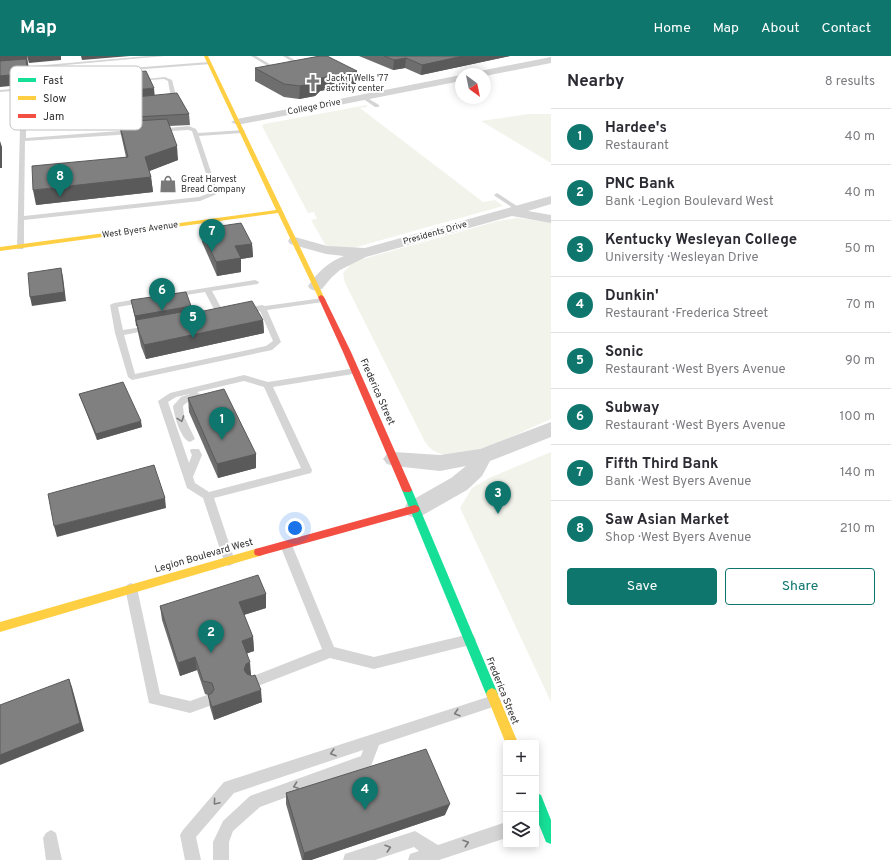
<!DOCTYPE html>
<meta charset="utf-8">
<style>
body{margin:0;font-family:Overpass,sans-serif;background:#f7f7f7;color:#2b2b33}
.controls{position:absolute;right:12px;bottom:12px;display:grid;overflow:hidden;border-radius:4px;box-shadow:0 2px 10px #0003}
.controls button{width:36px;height:36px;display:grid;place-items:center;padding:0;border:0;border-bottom:1px solid #e1e1e2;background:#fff;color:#2b2b33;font:20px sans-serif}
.compass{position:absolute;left:455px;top:12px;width:36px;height:36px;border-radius:50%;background:#fff;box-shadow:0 2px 10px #0003;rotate:147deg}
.you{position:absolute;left:295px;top:472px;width:14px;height:14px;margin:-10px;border:3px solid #fff;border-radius:50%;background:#1a73e8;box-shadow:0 0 0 6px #1a73e833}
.badge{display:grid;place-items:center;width:26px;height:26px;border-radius:50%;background:#0f766e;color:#fff;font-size:13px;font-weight:700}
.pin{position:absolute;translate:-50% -33px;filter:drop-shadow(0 1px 2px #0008)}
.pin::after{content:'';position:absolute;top:21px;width:14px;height:12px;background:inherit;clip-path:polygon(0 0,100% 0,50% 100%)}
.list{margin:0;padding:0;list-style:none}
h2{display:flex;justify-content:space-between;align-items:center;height:52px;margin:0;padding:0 16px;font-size:17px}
h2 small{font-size:13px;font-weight:400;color:#7c7c81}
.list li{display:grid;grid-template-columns:26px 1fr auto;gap:12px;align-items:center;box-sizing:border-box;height:56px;padding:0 16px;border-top:1px solid #e1e1e2}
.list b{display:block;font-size:15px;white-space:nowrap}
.list p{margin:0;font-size:13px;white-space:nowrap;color:#7c7c81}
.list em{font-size:13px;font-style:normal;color:#7c7c81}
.actions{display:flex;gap:8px;padding:12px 16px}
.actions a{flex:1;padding:9px 0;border:1px solid #0f766e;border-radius:4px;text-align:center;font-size:14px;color:#0f766e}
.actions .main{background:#0f766e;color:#fff}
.icon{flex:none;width:22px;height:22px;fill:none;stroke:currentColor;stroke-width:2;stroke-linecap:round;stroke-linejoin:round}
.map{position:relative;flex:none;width:551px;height:804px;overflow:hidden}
header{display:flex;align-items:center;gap:24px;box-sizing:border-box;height:56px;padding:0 20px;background:#0f766e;color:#fff}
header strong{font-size:19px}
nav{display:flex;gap:22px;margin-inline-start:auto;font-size:14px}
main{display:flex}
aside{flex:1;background:#fff}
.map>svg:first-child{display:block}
</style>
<header>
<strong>Map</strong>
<nav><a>Home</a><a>Map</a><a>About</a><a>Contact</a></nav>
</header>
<main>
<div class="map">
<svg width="551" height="804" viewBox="0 0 551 804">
<rect width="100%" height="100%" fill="#fff"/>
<g fill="#f2f4ec">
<polygon points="367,49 367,51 360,52 483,146 495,144 503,150 353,192 338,193 326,190 311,164 317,163 314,156 308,157 262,70 264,68"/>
<polygon points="529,58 551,58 551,107 481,65"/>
<path d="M517,162L551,166V363C525,374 475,400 449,399C439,399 430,394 425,386L345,227L343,217L353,206L363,203L498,165Z"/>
<polygon points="551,396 551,646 460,452 472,432 489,422"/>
</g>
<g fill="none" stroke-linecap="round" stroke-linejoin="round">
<g fill="#d5d5d5" fill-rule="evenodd">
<polygon points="147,0 165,0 0,15 0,13"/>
<polygon points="251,0 256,0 283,16 279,17"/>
<polygon points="283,0 288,0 306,11 302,12"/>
<path d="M209,6L211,8L79,18L64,24L53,23L51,19L69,15L78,16ZM69,17L73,18L64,21L56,20Z"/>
<polygon points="165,21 172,24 177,43 166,47 164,46 164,44 171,42 168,25 164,23 138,25 136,24"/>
<polygon points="55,25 57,26 57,29 102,26 104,27 57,32 56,37 33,57 119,48 122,50 119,52 29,60 26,71 26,82 133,74 136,76 133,78 25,85 24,160 199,141 212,136 192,75 188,74 155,76 154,75 157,73 189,70 196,73 198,77 244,74 245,75 242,77 199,80 218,137 217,138 200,145 24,164 24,191 23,193 17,193 20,71 24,59 52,36 52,32 0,36 0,34 52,29 53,26"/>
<polygon points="364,40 379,49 379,51 375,51 362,42 362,41"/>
<polygon points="497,137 520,152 520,154 516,154 495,140 494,139"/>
<polygon points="255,224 259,226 258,228 212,235 225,259 221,261 217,259 205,236 174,241 170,239 174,237"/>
<polygon points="144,242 147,242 147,246 118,251 123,274 149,270 153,272 149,274 124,279 135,318 266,290 273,285 260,255 241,257 241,253 262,249 265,250 323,242 327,244 323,246 267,254 281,286 272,294 132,324 128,321 115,277 110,249 114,247"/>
<path d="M356,312L360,315L359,317L273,331L312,414L311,417L307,418L214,442L235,505L233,508L229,510L225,508L203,442L187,432L158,345L170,337L244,319L268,326ZM244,325L264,331L301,412L209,436L195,427L193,421L202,399L199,393H191L190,395L192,399L189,407L168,346L176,341L190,338L181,341L173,350C174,359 181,384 190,386L195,383L184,360L183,350C188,344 196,345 201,339L197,336Z"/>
<polygon points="286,485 290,486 292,489 334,591 374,601 470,578 474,580 476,584 474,588 374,613 330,602 253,632 248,630 246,626 248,622 322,593 280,489 282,486"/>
<polygon points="131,527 135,529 137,532 160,638 190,645 207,639 212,641 214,645 212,649 190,657 149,647 125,532 127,529"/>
<polygon points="494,639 499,641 501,645 499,649 379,689 371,710 260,751 233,775 229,786 229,804 213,804 213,786 223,765 250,740 361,700 363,694 234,737 196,781 201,804 185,804 180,779 183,774 224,726"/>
<polygon points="506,766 506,782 439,804 408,804 410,798 419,795 414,791 375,804 343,804 345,798 351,796 415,775 438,789"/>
<polygon points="51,774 56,777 62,804 46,804 43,782 46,777"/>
</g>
<g fill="#d5d5d5" fill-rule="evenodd">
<polygon points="551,1 551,7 485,20 485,18 475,18 480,15"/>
<polygon points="461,19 461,25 237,69 231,66 237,63"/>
<path d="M551,140V148L528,155L551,159V167L512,160L366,201L340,214L331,222L322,233L316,235L310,233L308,230C318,216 328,206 344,200L326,198L290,188L288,185L290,182L295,181L327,190L365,192Z"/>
<polygon points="551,366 551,381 490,405 482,420 467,434 423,459 415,462 407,459 404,453 407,447 451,422 466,410 440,415 394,410 387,408 383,403 387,398 394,396 440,399 480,393"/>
</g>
<g fill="#16e098" fill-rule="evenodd">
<polygon points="407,431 410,432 412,434 498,638 496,642 492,644 488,642 486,638 402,434 404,432"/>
<polygon points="536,737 541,739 551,764 551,788 546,786 536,761"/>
</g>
<g fill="#ffcf43" fill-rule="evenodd">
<polygon points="204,0 208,0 324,241 323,242 319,242 318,241 278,157 0,195 0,191 276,154"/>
<polygon points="259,492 263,493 264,496 263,499 0,576 0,566"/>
<polygon points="492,632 496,634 518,687 506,688 486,638 488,634"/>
</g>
<g fill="#f24e42" fill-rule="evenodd">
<polygon points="321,239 324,241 351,296 412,434 410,436 404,436 402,434 343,296 318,241"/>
<polygon points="415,449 418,450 420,453 418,456 259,500 255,499 254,496 255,493 259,492"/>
</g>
</g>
<g fill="#6e6e6e">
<polygon points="359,0 510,0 421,19 405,12 393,14"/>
<polygon points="255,12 356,28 320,35 315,40 299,43 284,41 255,25"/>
<polygon points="88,20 155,39 189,58 190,69 169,70 178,104 149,115 151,121 153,136 36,149 126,101 120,74 119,71 113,71 107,55 106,48 95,49 90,31"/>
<polygon points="201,173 252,188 253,201 241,203 241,216 217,220 202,186"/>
<polygon points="131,244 191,254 194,257 263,264 264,277 146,303 141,290"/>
<polygon points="79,338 142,371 97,384 81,343"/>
<polygon points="188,342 256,398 256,412 218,422 189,356"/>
<polygon points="266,538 266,552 244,559 253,581 254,595 247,597 251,619 250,620 262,646 214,664 210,651 208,639 205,638 197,614 180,620 162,564 160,550"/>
<polygon points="286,737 445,759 311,804 302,804 286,748"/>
</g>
<g fill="#5a5a5a">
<polygon points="0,0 27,0 31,28 0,31"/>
<polygon points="27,0 61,0 61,4 29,7"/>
<polygon points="81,0 130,0 82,4"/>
<polygon points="463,0 510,0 421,19 422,9"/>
<polygon points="406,2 405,12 393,14 394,4"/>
<polygon points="357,15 356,28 320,35 315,40 299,43 300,30 321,22"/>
<polygon points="154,32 155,43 105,44 106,48 95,49 93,38"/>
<polygon points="117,59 119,71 113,71 111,60"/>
<polygon points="0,85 2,91 2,112 0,112"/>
<polygon points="177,90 178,104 147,116 145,101"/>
<polygon points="151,121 153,136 36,149 33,134"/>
<polygon points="252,188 253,201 241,203 241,216 217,220 216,206 235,190"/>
<polygon points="61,212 63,221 66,245 32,250 30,241"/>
<polygon points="191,250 192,260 136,270 135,260"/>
<polygon points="263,264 264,277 146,303 144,289"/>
<polygon points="141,365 142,371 97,384 96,378"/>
<polygon points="256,398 256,412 218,422 217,408"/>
<polygon points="165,442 166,452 57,481 54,470"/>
<polygon points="266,538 266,552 240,560 239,546"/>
<polygon points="253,581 254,595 243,599 242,585"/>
<polygon points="195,601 197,614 180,620 178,607"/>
<polygon points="250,606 251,619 247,621 244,614 246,608"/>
<polygon points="69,623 72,631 84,675 0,709 0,699"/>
<polygon points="261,634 262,646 214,664 212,651"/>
<polygon points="450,748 445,759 311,804 303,804 304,797"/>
</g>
<g fill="#808080" stroke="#5a5a5a">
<polygon points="320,0 327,0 357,15 321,22 315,27 300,30 284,28 255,12"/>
<polygon points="384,0 463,0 422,9 406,2 394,4"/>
<polygon points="26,3 28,17 0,20 0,5"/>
<polygon points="146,15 154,32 93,38 88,20"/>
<polygon points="177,37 189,58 118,62 117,59 111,60 105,44"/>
<polygon points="167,63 177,90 145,101 151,121 33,134 32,110 128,101 119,66"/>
<polygon points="241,167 252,188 235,190 241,202 216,206 201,173"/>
<polygon points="61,212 64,236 30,241 28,217"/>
<polygon points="186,236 191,250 135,260 131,244"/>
<polygon points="252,245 263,264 144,289 139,276 136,264 193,254 194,257"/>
<polygon points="123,326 141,365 96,378 79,338"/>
<polygon points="224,333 256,398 217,408 188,342"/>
<polygon points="154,409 165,442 54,470 48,438"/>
<polygon points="258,519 266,538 239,546 253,581 242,585 250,606 246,608 244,614 247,618 252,620 255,619 261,634 212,651 208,639 212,637 214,633 212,627 203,625 195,601 178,607 160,550"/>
<polygon points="69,623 80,667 0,699 0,649"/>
<polygon points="426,693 450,748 304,797 286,737"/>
</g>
<defs><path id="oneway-chevron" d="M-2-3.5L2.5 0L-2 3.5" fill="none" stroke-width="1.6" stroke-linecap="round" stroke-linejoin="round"/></defs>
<g stroke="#7b7b7b">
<use href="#oneway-chevron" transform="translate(181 363) rotate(70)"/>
<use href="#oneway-chevron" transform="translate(457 657) rotate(162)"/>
<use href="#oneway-chevron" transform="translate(333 697) rotate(162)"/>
<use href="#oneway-chevron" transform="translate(296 730) rotate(160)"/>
<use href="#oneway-chevron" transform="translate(216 746) rotate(130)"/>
<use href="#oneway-chevron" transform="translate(466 787) rotate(-18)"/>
<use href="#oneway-chevron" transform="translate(388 792) rotate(-18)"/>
</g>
<defs>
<g id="church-bare" transform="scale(1.38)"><path d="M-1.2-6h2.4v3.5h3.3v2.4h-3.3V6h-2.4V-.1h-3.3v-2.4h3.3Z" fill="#797979" stroke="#fff" stroke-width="2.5" paint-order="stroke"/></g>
<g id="shop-bare" transform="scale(1.38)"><path d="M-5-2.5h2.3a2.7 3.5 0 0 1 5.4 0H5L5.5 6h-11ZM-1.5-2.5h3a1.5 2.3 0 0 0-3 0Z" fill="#797979" stroke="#fff" stroke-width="2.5" paint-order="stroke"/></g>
</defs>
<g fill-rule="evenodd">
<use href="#church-bare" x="313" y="27"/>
<use href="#shop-bare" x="168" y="128"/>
</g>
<g text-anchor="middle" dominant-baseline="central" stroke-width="4" stroke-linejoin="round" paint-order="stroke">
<g font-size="9" fill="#313131" stroke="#fff" text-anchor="start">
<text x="326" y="22">Jack T Wells '77<tspan x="326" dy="10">activity center</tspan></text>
<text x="181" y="123">Great Harvest<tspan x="181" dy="10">Bread Company</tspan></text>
</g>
<g font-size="9" fill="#313131" stroke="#fff">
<text transform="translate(314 51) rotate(-11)">College Drive</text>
<text transform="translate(140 174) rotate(-8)">West Byers Avenue</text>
<text transform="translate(435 177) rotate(-16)">Presidents Drive</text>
</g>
<g font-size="10" fill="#313131" stroke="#fff">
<text transform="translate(377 336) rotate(66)">Frederica Street</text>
<text transform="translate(204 500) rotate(-16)">Legion Boulevard West</text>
<text transform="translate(502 635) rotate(68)">Frederica Street</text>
</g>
</g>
<rect x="10" y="10" width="132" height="64" rx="6" fill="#fff" stroke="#c1c1c1" stroke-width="1"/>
<rect x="18" y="22" width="18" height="4" fill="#16e098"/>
<rect x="18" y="40" width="18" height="4" fill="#ffcf43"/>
<rect x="18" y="58" width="18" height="4" fill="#f24e42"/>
<g font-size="11" fill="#313131">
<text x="43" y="28">Fast</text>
<text x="43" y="46">Slow</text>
<text x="43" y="64">Jam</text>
</g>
</svg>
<div class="controls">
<button>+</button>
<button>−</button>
<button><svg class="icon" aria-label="layers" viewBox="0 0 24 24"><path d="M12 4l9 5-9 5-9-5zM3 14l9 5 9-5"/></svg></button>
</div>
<svg class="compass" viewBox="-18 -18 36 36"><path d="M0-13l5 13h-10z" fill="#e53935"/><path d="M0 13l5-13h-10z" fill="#7c7c81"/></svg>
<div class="you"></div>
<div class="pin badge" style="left:222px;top:384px">1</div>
<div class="pin badge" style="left:211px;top:597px">2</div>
<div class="pin badge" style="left:498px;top:458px">3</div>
<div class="pin badge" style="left:365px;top:754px">4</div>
<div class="pin badge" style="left:193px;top:282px">5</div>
<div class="pin badge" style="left:162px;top:255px">6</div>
<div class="pin badge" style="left:212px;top:196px">7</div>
<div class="pin badge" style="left:60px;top:141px">8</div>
</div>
<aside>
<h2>Nearby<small>8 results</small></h2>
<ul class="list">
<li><span class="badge">1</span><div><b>Hardee's</b><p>Restaurant</p></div><em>40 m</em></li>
<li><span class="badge">2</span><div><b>PNC Bank</b><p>Bank · Legion Boulevard West</p></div><em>40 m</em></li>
<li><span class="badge">3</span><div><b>Kentucky Wesleyan College</b><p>University · Wesleyan Drive</p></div><em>50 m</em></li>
<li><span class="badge">4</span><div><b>Dunkin'</b><p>Restaurant · Frederica Street</p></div><em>70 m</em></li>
<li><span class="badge">5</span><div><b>Sonic</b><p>Restaurant · West Byers Avenue</p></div><em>90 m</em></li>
<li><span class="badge">6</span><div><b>Subway</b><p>Restaurant · West Byers Avenue</p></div><em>100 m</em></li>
<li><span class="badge">7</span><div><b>Fifth Third Bank</b><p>Bank · West Byers Avenue</p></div><em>140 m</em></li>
<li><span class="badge">8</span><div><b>Saw Asian Market</b><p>Shop · West Byers Avenue</p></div><em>210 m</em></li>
</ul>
<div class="actions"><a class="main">Save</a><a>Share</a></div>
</aside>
</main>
